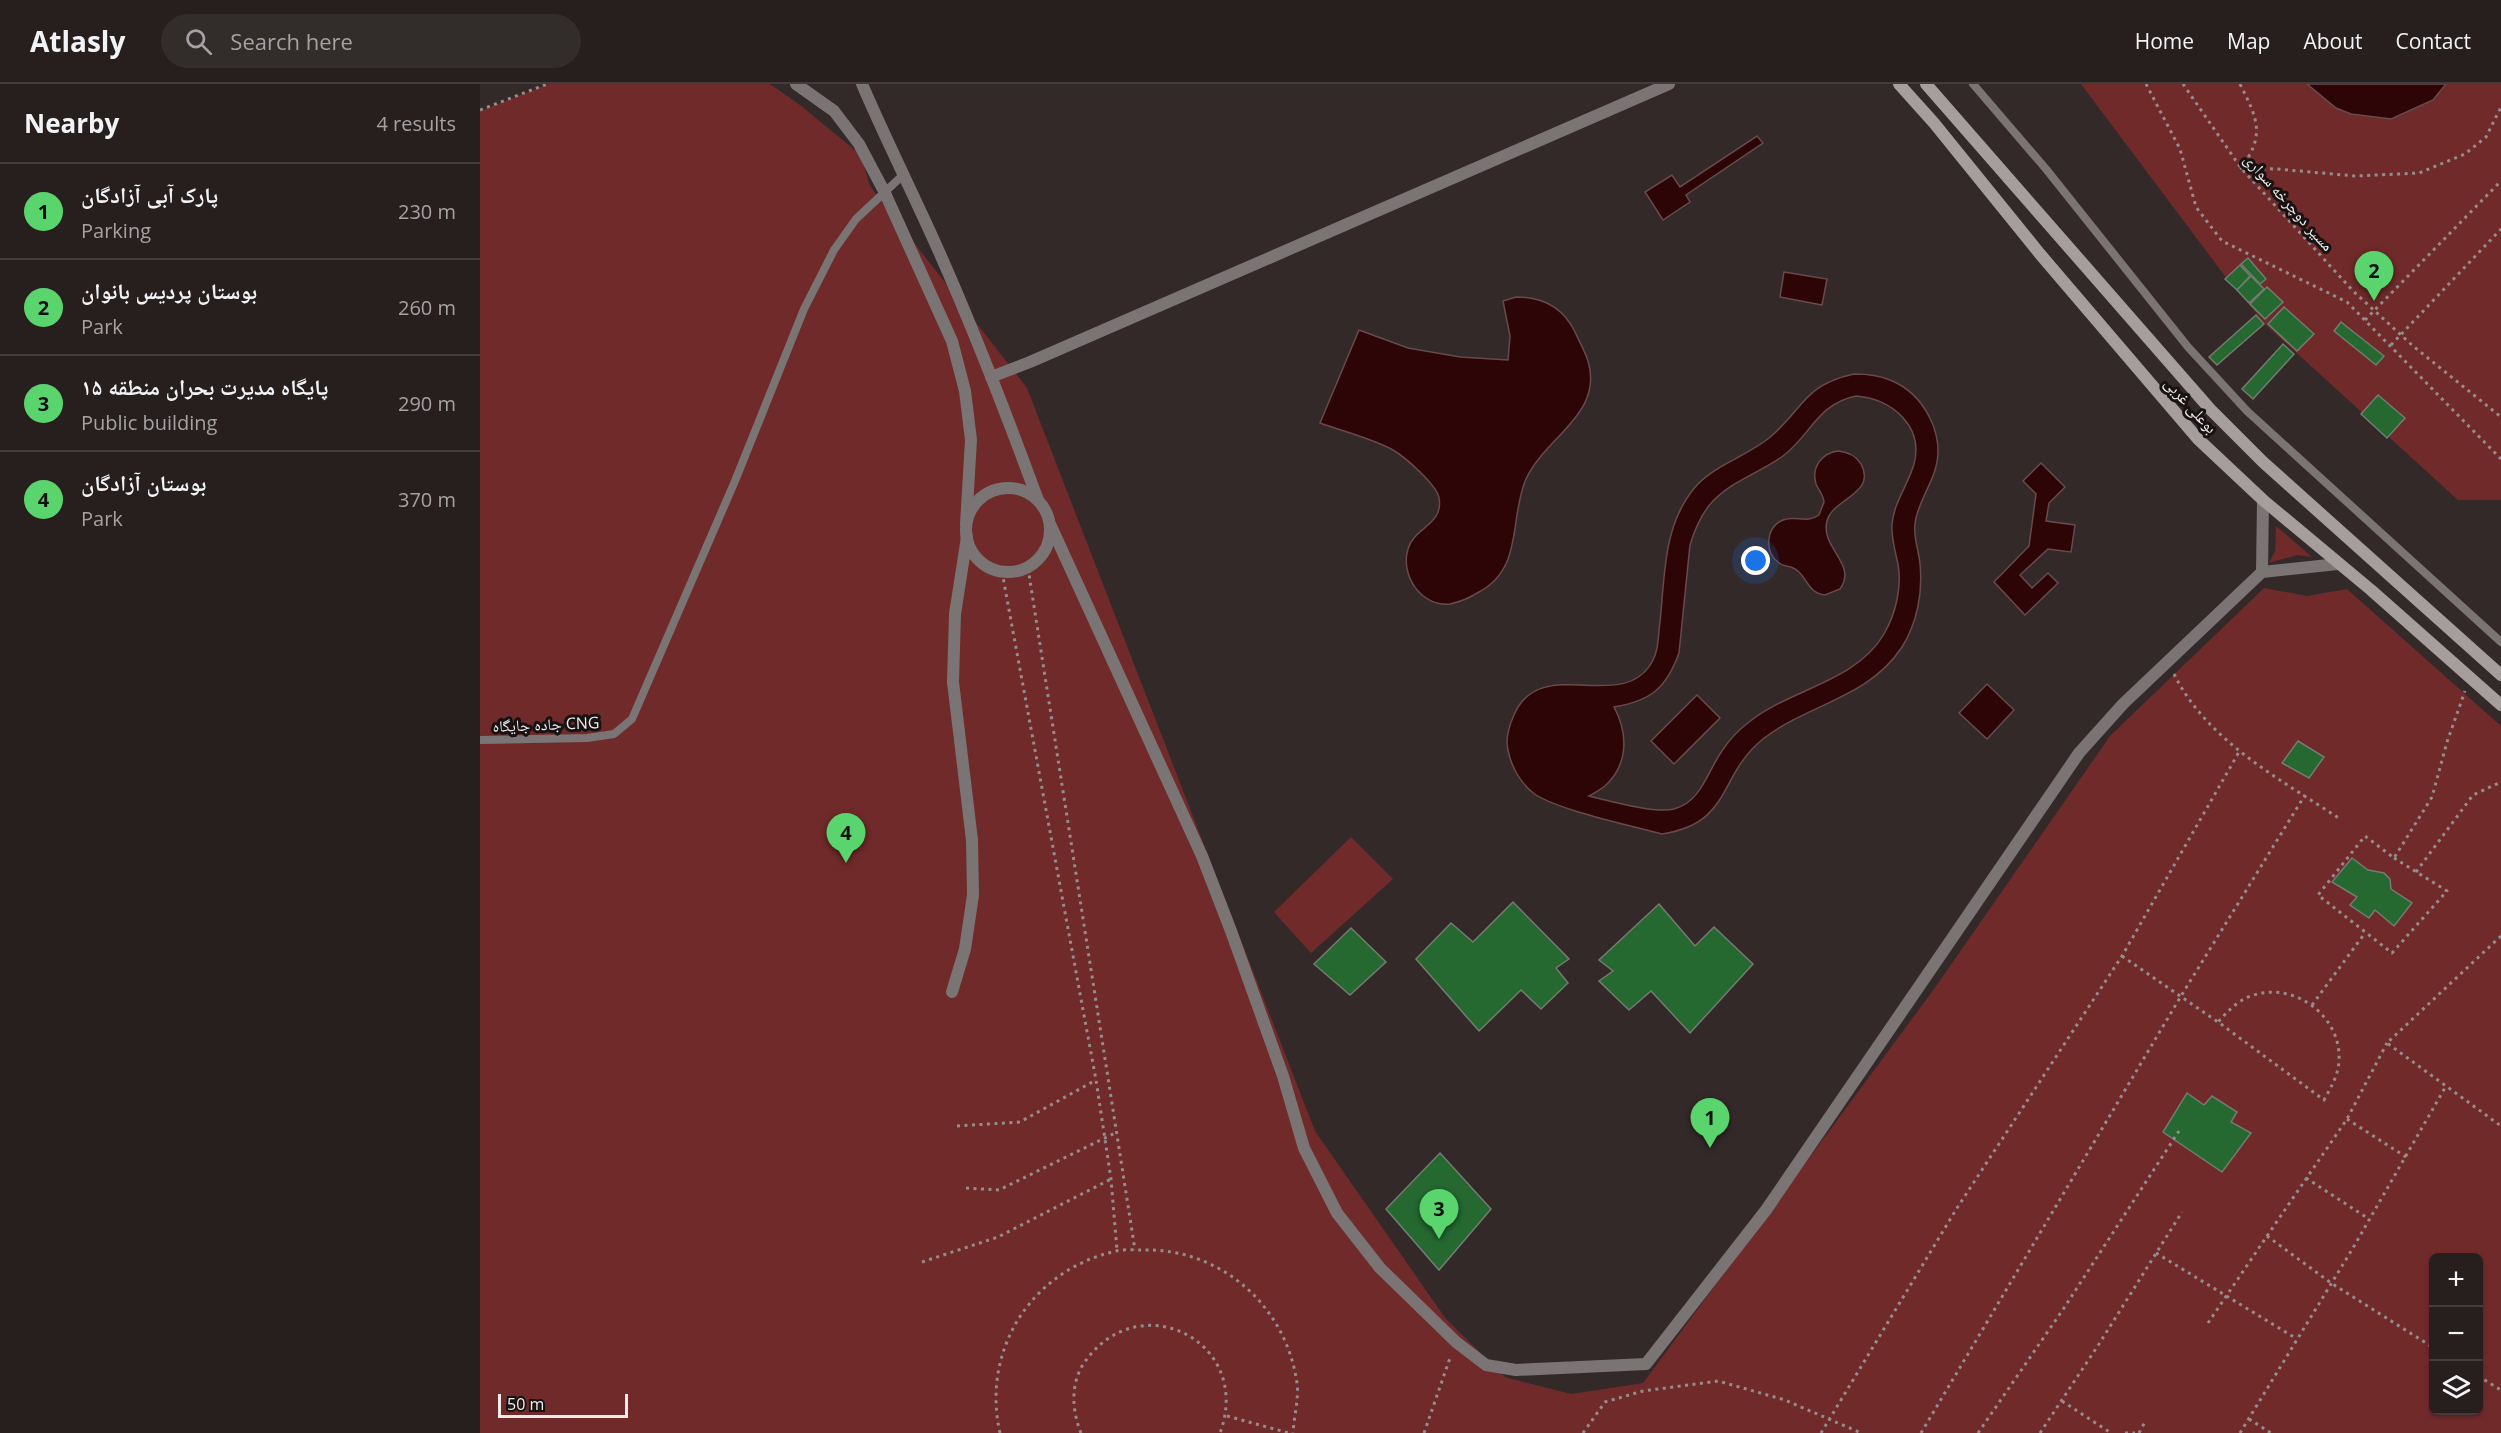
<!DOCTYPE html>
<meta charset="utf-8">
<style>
body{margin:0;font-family:"Open Sans","Noto Naskh Arabic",sans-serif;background:#322c2b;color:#f1f3f6}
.controls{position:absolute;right:18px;bottom:18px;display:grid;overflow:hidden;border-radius:9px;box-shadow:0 2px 4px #0004}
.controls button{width:54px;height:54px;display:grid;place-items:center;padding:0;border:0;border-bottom:2px solid #423d3c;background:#261f1e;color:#f1f3f6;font:30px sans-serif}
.scale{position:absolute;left:18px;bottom:15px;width:130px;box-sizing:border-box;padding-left:6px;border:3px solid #f2ebeb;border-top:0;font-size:16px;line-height:21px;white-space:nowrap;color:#f2ebeb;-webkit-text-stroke:4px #171312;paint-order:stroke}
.you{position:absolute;left:1276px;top:477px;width:21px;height:21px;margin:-15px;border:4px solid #fff;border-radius:50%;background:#1a73e8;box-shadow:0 0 0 9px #1a73e833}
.badge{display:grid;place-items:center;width:39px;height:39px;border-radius:50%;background:#5ad56e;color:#111;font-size:20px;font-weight:700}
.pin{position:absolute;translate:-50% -50px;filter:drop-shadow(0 2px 3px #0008)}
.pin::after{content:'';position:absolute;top:32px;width:21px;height:18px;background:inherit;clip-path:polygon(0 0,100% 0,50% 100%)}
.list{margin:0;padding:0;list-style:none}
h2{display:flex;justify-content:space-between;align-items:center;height:78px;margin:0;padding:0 24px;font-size:26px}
h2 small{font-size:20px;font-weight:400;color:#a4a2a4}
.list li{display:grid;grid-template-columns:39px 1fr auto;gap:18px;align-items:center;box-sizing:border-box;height:96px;padding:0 24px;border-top:2px solid #423d3c}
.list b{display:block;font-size:22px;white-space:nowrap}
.list p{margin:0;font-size:20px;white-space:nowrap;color:#a4a2a4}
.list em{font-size:20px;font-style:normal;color:#a4a2a4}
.icon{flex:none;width:33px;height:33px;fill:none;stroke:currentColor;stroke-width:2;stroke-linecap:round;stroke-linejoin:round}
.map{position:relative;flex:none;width:2021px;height:1349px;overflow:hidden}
header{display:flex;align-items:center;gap:36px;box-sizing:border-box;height:84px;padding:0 30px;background:#261f1e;border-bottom:2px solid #423d3c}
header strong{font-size:28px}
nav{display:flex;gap:33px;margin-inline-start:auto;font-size:21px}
.search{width:420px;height:54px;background:#322c2b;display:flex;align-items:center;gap:15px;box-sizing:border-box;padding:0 21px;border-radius:33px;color:#a4a2a4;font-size:22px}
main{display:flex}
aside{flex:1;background:#261f1e}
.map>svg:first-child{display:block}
</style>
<header>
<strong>Atlasly</strong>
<div class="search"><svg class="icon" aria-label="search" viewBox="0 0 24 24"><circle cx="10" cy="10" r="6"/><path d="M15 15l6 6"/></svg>Search here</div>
<nav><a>Home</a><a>Map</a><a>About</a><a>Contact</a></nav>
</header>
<main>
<aside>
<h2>Nearby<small>4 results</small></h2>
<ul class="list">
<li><span class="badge">1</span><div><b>پارک آبی آزادگان</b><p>Parking</p></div><em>230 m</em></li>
<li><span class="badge">2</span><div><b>بوستان پردیس بانوان</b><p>Park</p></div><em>260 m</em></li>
<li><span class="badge">3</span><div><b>پایگاه مدیرت بحران منطقه ۱۵</b><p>Public building</p></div><em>290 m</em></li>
<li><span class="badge">4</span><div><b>بوستان آزادگان</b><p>Park</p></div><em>370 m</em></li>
</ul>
</aside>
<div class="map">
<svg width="2021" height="1349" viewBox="0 0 2021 1349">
<rect width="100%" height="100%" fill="#332928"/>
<g fill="#702a2a" fill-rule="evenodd">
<path d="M68,0H290L320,21L381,71L390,102L547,304L835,1047L966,1235L1025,1293L1091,1310L1163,1299L1454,905L1630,652L1784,504L1827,512L1867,505L2021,642V1349H0V27ZM1954,1174H1998V1326H1954Z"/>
<polygon points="1601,0 2021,0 2021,416 1978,416 1787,242 1745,192"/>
<polygon points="1796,442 1832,473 1817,471 1789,479 1795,467"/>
<polygon points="871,753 913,795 831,869 794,828"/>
</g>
<g fill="#2d0507" stroke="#684a4b" stroke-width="1.5" fill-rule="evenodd">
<polygon points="1827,0 1966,0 1953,16 1911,35 1871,30 1856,24"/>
<polygon points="1277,52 1283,59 1206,111 1210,118 1183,136 1165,108 1192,91 1200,103"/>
<polygon points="1304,188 1347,195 1342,221 1300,213"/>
<path d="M1036,213C1062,213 1083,223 1095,248C1099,257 1105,267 1108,277C1124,330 1065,353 1046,395C1029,433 1044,484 999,508C991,513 980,518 970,520C941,523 920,491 928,465C934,443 964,441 959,414C957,401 925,373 913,366C894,355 862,347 840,339L879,246L928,264L980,273L1028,276L1030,252L1023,217Z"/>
<path d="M1374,290C1386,290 1398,291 1410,296C1445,310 1467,353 1454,389C1448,407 1437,421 1435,440C1433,454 1439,466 1440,480C1443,509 1437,539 1422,563C1389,614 1328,620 1283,655C1237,692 1253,739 1182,750C1153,742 1072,725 1052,708C1040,698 1031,682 1028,666C1025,654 1029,642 1034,631C1060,569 1142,631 1172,578C1179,566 1178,551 1180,538C1185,490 1183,439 1217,401C1237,380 1267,372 1289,354C1324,325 1323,301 1374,290ZM1376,312C1411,314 1444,342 1434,380C1428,401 1414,418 1412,440C1411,454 1415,466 1418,480C1422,503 1416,529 1404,550C1376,598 1310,605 1269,638C1260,645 1250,655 1244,664C1228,685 1222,718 1194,725C1176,730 1130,717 1109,712C1114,709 1120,706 1125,702C1149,680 1148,649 1134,623C1170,617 1186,605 1199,569L1210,461C1215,444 1221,430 1233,417C1252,397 1281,388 1303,372C1331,351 1337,320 1376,312Z"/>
<path d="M1358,367C1368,368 1376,371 1381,380C1397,410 1353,414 1347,437C1340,464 1378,480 1360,505L1345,511C1326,509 1327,489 1311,483C1306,482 1302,482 1298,478C1284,467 1286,443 1303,436C1316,431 1327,440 1339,431L1344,418C1343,410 1339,407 1336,400C1331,383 1342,369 1358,367Z"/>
<polygon points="1561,379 1585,403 1569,419 1566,437 1595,441 1591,468 1568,465 1540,491 1552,504 1568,489 1578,499 1545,531 1514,498 1549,462 1556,410 1543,397"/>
<polygon points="1507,600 1534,626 1507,655 1479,629"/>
<polygon points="1217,611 1240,634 1194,680 1171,657"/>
</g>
<g fill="#256931" stroke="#737b73" stroke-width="1.5">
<polygon points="1768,174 1786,195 1780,200 1761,180"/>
<polygon points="1760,181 1770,192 1757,206 1745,195"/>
<polygon points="1771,192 1784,205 1769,219 1757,206"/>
<polygon points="1787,203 1803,218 1785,235 1770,220"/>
<polygon points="1804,223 1834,250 1817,267 1788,240"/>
<polygon points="1776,231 1784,240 1737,281 1729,273"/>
<polygon points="1861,238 1904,272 1896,281 1854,247"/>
<polygon points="1803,260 1814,270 1773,315 1762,305"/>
<polygon points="1898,311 1925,334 1907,354 1881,330"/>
<polygon points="1818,657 1844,673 1829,694 1802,679"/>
<polygon points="1872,774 1888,786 1904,789 1910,795 1911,805 1932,819 1914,842 1895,826 1889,834 1870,821 1877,813 1852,798"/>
<polygon points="1033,818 1089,875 1076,884 1088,899 1061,925 1041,906 999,947 936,875 971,839 993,858"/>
<polygon points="1179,820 1215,862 1234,843 1273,880 1210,949 1171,907 1149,926 1119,897 1133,887 1119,876"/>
<polygon points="871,844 906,878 870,911 834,880"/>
<polygon points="1707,1009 1724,1021 1732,1012 1757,1028 1751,1038 1771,1049 1742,1088 1683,1048"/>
<polygon points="960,1069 1011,1125 959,1186 906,1125"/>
</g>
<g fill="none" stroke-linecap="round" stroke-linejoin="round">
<g stroke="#958d8c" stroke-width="3" stroke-dasharray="3 4.5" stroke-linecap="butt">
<polyline points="1666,0 1700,65 1716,123 1742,157 1867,218 2021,375"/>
<polyline points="1703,0 1761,84 1873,207 1933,262 2021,333"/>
<path d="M1760,0C1777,34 1786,51 1761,84L1797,85L1875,92L1939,89L1985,70L2006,53L2021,23"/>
<polyline points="0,26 67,0"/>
<polyline points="1885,236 2021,97"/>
<polyline points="1911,261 2021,145"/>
<polyline points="548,484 655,1166"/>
<polyline points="522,488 616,996 631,1095 637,1166"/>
<path d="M1694,590C1727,657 1800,695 1860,735"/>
<polyline points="1914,774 1967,807 1912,869 1838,811 1885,752 1914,774 1952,713 1967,658 1985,607"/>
<polyline points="1936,788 1993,711 2021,698"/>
<polyline points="2021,852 1907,959 2021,1042"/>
<path d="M1642,872L1738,938L1844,1016C1851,1003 1858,992 1859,977C1862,932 1813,896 1771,912C1757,917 1748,927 1738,938"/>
<polyline points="1832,921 1885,849"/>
<polyline points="1867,1035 1926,1073"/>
<polyline points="477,1042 540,1038 616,996"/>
<polyline points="1826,1094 1889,1135"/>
<polyline points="486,1104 519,1106 637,1048"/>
<polyline points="1787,1152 1867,1035 1907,959"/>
<polyline points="1676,1169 1817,1255"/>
<polyline points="442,1178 518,1153 631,1095"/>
<polyline points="1728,1239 1787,1152 1851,1199 1954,1264"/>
<polyline points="1998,1292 2021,1306"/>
<polyline points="1582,1317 1631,1349"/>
<polyline points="747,1332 809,1349"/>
<polyline points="1769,1335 1791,1349"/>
<path d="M520,1349C501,1265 552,1186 636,1167C645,1165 655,1166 663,1166C741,1164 806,1222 817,1299C819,1314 814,1333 813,1349"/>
<path d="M601,1349C592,1327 590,1300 604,1279C659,1199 774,1258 740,1349"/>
<polyline points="944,1349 971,1271"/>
<polyline points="1103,1349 1125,1318 1163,1307 1238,1297 1305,1316 1381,1349"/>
<polyline points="1341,1349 1477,1124 1642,872 1759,668"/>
<polyline points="1441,1349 1701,912 1825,711"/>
<polyline points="1498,1349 1584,1224 1699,1047"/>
<polyline points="1560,1349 1619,1260 1702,1128"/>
<polyline points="1645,1349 1655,1349"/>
<polyline points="1659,1349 1666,1336"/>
<polyline points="1760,1349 1873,1164 1966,1002"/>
</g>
<g stroke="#7a7474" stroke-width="8">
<polyline points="1493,0 1566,85 1708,263 1767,327 2021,558"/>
<polyline points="0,656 107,654 134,650 152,635 255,397 324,225 354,166 376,135 422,92"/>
</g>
<g stroke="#7a7474" stroke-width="12">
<polyline points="316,0 354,27 379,60 404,107 472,257 485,307 491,356 486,440"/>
<path d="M382,0C400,42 420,83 439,124C484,219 522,318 558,416"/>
<polyline points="511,293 550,278 1189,0"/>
<circle cx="528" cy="446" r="42"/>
<polyline points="570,440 722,772 751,847 803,992 824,1064 857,1129 900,1184 976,1258 1006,1281 1036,1286 1166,1280 1286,1126 1599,669 1643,620 1782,488 1858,480"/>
<polyline points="1782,488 1783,416"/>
<polyline points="472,908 485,865 493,811 492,756 473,598 475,530 487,453"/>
</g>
<g stroke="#a69e9d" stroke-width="12">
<polyline points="1419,0 1454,39 1560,170 1718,355 1783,416 1891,506 2021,621"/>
<polyline points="1446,0 1730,325 1783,378 2021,591"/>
</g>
</g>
<g text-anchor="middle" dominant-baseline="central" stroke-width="6" stroke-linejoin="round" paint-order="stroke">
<g font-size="16" fill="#f2ebeb" stroke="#171312">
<text transform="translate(1809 118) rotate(48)">مسیر دوچرخه سواری</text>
<text transform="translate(1711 321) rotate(48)">بوعلی غربی</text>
<text transform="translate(66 640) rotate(-2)">جاده جایگاه CNG</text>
</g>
</g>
</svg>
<div class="controls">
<button>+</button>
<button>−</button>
<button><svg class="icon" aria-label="layers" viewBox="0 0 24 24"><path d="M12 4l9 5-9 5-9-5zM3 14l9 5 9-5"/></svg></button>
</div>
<div class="scale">50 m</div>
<div class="you"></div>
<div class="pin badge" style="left:1230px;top:1064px">1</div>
<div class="pin badge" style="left:1894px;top:217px">2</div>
<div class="pin badge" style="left:959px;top:1155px">3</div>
<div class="pin badge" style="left:366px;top:779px">4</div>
</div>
</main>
